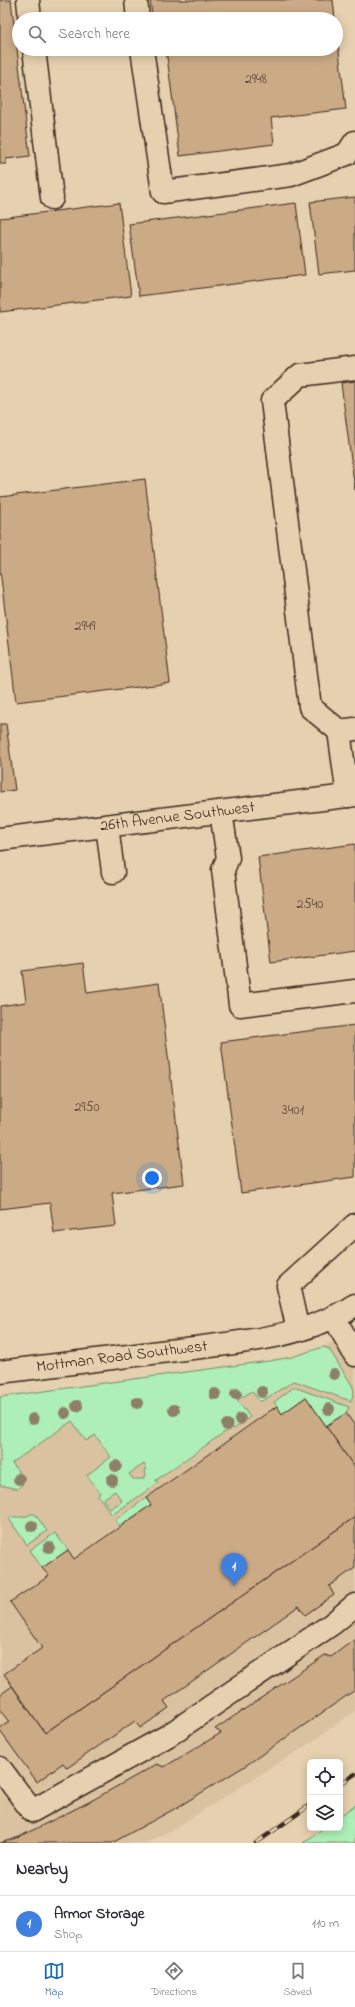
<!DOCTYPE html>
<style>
body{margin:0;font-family:"Indie Flower",sans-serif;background:#f7f7f7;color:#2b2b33}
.controls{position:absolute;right:12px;bottom:12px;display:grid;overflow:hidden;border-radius:6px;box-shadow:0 2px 10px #0003}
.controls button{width:36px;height:36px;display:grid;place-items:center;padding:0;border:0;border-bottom:1px solid #e1e1e2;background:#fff;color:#2b2b33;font:20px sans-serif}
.you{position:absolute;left:152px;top:1178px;width:14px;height:14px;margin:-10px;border:3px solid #fff;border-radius:50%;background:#1a73e8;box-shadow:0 0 0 6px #1a73e833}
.badge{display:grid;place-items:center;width:26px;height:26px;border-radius:50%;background:#1f6fb2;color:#fff;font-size:13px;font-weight:700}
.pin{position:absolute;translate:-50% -33px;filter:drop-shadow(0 1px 2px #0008)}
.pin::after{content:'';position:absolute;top:21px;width:14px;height:12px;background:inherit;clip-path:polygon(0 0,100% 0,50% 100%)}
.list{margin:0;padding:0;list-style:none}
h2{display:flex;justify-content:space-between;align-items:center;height:52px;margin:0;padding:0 16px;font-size:17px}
h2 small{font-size:13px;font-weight:400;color:#7c7c81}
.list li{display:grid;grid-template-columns:26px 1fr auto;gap:12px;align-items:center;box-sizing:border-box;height:56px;padding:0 16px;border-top:1px solid #e1e1e2}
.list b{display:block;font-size:15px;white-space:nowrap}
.list p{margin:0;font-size:13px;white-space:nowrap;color:#7c7c81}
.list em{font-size:13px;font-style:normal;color:#7c7c81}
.icon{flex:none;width:22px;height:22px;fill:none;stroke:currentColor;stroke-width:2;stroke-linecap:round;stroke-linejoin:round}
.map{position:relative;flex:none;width:355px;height:1843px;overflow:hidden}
.search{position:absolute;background:#fff;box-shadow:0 2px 10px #0003;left:12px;right:12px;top:12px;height:44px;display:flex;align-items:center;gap:10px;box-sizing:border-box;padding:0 14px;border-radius:22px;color:#7c7c81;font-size:15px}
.sheet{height:108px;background:#fff}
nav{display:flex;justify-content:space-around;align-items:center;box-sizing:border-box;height:56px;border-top:1px solid #e1e1e2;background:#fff;font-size:11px;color:#7c7c81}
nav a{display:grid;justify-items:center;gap:2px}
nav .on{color:#1f6fb2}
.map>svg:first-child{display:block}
</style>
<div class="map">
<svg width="355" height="1843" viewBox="0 0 355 1843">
<rect width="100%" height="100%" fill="#e5d0af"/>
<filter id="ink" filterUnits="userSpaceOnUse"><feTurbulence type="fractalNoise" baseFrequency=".025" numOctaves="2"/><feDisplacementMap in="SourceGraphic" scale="8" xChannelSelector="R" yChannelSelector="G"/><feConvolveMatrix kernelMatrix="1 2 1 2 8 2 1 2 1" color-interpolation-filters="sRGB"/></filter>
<g filter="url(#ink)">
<polygon fill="#dac2a0" points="355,1331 355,1711 307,1745 172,1830 146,1843 0,1843 0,1397 269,1361 292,1357 323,1347"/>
<g fill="#aeefb7" stroke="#748c6a" fill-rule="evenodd">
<path d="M323,1347L329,1349L352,1385L354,1391L351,1401L294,1381L260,1402L252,1391L237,1400L250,1417L234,1429L232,1427L156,1480L158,1483L112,1515L98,1495L100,1493L87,1475L111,1457L95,1435L86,1441L72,1421L12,1463L23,1478L22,1485L17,1489L0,1485V1397L269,1361L292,1357ZM144,1464L147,1469L145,1470L146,1476L143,1479H133L129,1474ZM115,1491L122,1501L110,1509L103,1499Z"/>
<polygon points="294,1387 349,1407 346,1413 326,1426 306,1397 282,1414 274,1402"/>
<polygon points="146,1498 151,1505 120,1526 115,1520"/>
<polygon points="32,1514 35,1514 47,1531 27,1545 9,1519 10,1517 24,1517"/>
<polygon points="55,1533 68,1550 42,1568 30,1550"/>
<polygon points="355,1805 355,1843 303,1843 324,1828 340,1828 340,1816"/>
</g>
<g fill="#cbaa86" stroke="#3b2a1e">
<polygon points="0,0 11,0 30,156 6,159 6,164 0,164"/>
<polygon points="150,0 333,0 335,19 163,19 162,15 152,16"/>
<polygon points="336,27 346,109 271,118 274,144 180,156 166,49 336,49"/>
<polygon points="355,197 355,270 319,274 310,202"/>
<polygon points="119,203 131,296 0,312 0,218"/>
<polygon points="296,203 305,275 139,296 129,224"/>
<polygon points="355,381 355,490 341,383"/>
<polygon points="145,479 170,683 16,702 0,570 0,497"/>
<polygon points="0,724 6,724 15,790 0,792"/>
<polygon points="355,844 355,951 271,962 258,857"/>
<polygon points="83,963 87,993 159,983 184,1184 112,1193 116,1226 54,1233 50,1203 0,1209 0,1006 26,1002 22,971"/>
<polygon points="355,1025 355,1177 241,1193 221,1042"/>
<polygon points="306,1397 355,1468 355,1517 45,1733 4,1674 42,1648 10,1602 49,1576 42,1568 68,1550 74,1559 151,1505 146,1498 277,1406 282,1414"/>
<polygon points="346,1413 355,1426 355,1468 326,1426"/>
<polygon points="355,1517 355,1568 329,1586 334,1595 305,1615 299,1606 164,1701 169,1708 140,1728 135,1721 67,1768 63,1763 37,1782 0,1731 0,1728 9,1722 0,1710 0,1695 12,1686 45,1733"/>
<polygon points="355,1639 355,1690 245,1766 178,1807 112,1843 0,1843 19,1837 89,1802 157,1764 164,1767 221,1733 215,1729 325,1655 331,1657"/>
</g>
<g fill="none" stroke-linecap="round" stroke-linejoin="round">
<g stroke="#3b2a1e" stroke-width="25">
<g id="minor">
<polyline points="28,0 30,19"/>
<polyline points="136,0 138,19"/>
<polyline points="34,49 52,198"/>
<polyline points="142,49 163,192 291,175 347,154 355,142"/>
<polyline points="339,731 310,707 272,401 300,375 355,368"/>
<polyline points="348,796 339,731 355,729"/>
<polyline points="221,812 228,858 223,870 240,1005 355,991"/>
<polyline points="107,826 113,872"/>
<path id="s1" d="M0,839L355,795"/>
<polyline points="334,1317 355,1355"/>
<polyline points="298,1330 288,1286 355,1225"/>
<path id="s2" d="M0,1372C56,1365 112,1358 168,1351C230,1343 302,1340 355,1305"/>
<polyline points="0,1768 32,1811 169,1735 332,1624 355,1605"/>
</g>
</g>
<use href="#minor" stroke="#e5d0af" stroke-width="22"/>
<g stroke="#3b2a1e" stroke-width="4.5">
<g id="rail">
<polyline points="340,1784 355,1774"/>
<polyline points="256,1843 310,1805"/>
</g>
</g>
<use href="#rail" stroke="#e5d0af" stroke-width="3" stroke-dasharray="9" stroke-linecap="butt"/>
</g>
<g fill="#8e8068">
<circle cx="334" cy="1374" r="6"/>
<circle cx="262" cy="1392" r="6"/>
<circle cx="215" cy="1394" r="6"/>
<circle cx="236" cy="1394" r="6"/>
<circle cx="137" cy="1403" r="6"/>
<circle cx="77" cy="1406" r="6"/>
<circle cx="329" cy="1409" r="6"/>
<circle cx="174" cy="1410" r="6"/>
<circle cx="65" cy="1413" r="6"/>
<circle cx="33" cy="1419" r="6"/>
<circle cx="240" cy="1419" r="6"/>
<circle cx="227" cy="1425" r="6"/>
<circle cx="116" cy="1466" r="6"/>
<circle cx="19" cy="1479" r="6"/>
<circle cx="112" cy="1480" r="6"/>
<circle cx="32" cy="1526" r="6"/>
<circle cx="49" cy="1547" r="6"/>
</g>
</g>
<g text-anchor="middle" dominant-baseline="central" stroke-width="4" stroke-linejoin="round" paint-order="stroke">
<g font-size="14" fill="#5f4a38">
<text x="256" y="79">2948</text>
<text x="85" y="626">2949</text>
<text x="310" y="904">2540</text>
<text x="87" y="1107">2950</text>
<text x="293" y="1110">3401</text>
</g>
<g font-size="16" fill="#3b2a1e" stroke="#e5d0af">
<text stroke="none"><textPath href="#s1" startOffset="179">26th Avenue Southwest</textPath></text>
<text stroke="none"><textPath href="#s2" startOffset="123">Mottman Road Southwest</textPath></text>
</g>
</g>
</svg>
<div class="controls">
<button><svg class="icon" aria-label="locate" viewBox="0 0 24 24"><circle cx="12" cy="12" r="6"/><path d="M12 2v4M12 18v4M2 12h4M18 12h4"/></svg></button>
<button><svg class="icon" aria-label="layers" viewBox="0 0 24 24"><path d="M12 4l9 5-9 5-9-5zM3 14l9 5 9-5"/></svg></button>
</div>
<div class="you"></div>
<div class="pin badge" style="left:234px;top:1586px;background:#3f7fe0">1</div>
<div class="search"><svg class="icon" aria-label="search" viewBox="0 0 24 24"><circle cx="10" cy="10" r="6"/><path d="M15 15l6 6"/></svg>Search here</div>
</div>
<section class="sheet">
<h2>Nearby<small></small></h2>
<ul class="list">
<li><span class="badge" style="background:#3f7fe0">1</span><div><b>Armor Storage</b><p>Shop</p></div><em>110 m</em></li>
</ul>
</section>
<nav>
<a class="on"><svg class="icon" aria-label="map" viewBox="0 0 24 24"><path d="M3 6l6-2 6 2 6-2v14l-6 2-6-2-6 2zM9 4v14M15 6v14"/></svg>Map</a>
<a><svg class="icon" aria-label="directions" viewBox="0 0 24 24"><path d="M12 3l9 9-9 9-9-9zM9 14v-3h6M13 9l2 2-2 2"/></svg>Directions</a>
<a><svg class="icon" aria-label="saved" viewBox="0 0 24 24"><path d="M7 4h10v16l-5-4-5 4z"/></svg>Saved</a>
</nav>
